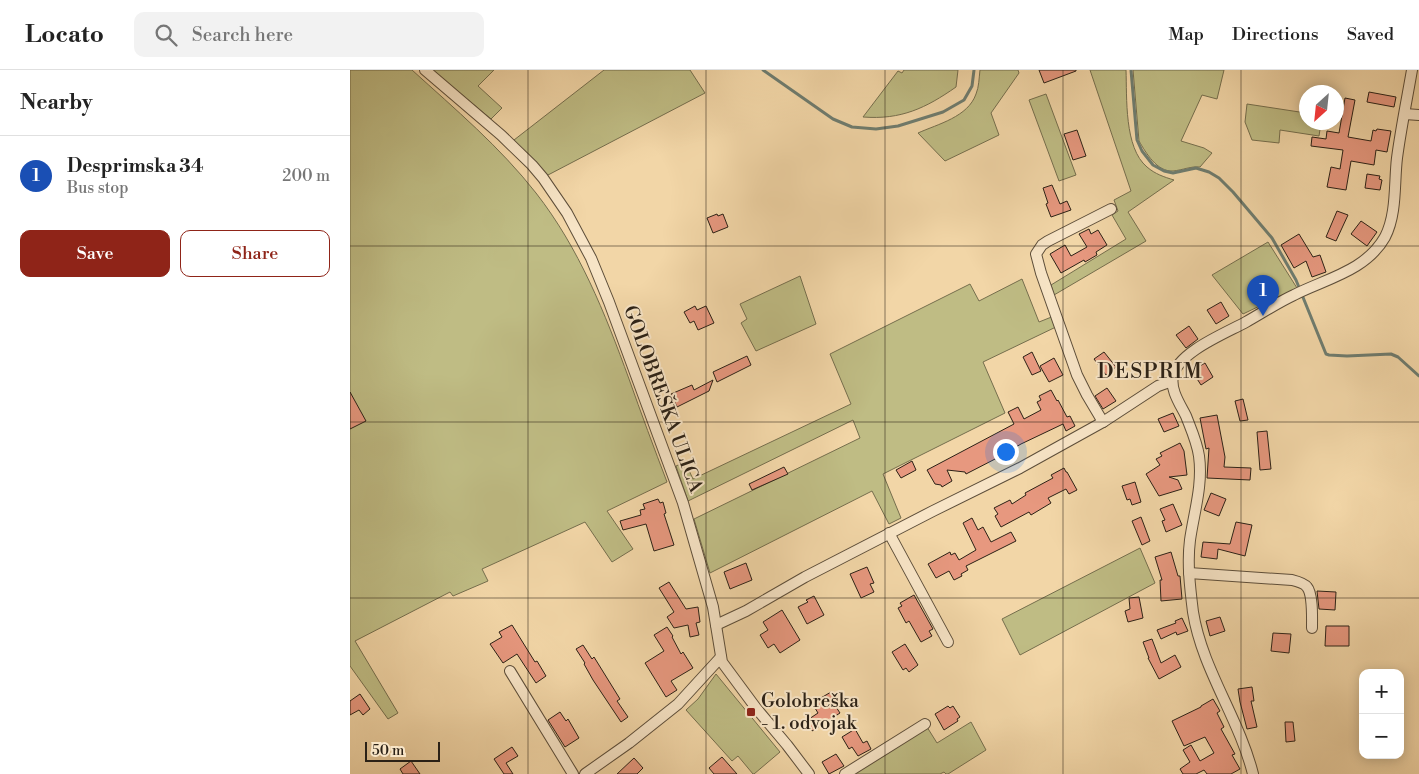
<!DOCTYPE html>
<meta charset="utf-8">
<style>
body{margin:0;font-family:"Libre Bodoni",serif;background:#f2f2f2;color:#222}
.controls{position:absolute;right:15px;bottom:15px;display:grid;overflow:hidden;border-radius:10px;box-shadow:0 2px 12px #0003}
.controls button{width:45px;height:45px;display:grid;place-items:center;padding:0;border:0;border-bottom:1px solid #e0e0e0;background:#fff;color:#222;font:25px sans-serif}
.compass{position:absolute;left:949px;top:15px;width:45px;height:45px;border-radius:50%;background:#fff;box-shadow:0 2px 12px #0003;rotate:207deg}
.scale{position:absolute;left:15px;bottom:12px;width:75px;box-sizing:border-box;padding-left:5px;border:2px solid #2b2116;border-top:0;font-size:14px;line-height:18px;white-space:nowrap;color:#2b2116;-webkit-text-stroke:4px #f7e4c6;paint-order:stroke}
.you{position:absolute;left:655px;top:381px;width:18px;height:18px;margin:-12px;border:4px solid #fff;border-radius:50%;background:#1a73e8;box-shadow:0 0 0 8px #1a73e833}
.badge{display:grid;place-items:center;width:32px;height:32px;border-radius:50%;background:#8f2418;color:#fff;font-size:16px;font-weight:700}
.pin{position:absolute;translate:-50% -41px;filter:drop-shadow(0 1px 2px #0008)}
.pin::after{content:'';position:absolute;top:26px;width:18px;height:15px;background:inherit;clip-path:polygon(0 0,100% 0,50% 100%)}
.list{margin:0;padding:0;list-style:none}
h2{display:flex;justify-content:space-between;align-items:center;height:65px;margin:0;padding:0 20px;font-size:21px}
h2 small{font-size:16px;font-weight:400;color:#767676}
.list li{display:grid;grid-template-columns:32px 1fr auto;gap:15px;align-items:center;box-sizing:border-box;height:80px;padding:0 20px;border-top:1px solid #e0e0e0}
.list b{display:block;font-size:19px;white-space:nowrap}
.list p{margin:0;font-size:16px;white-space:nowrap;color:#767676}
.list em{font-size:16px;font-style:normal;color:#767676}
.actions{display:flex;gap:10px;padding:15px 20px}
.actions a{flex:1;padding:11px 0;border:1px solid #8f2418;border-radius:10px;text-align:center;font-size:18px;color:#8f2418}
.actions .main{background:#8f2418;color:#fff}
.icon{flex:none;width:28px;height:28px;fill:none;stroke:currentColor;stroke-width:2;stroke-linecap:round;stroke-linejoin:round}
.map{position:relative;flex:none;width:1069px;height:704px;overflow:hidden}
header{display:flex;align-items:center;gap:30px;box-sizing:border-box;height:70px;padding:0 25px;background:#fff;border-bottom:1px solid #e0e0e0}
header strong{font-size:24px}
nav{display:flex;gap:28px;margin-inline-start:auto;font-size:18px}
.search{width:350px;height:45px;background:#f2f2f2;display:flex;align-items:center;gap:12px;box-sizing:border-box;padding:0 18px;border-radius:10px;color:#767676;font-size:19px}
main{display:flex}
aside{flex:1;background:#fff}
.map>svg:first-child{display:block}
</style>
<header>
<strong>Locato</strong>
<div class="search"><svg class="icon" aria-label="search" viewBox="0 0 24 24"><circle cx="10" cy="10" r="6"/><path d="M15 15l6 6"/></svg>Search here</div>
<nav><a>Map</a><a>Directions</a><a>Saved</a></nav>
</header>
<main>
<aside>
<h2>Nearby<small></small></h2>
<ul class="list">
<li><span class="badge" style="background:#1a4fb4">1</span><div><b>Desprimska 34</b><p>Bus stop</p></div><em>200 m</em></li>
</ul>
<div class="actions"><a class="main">Save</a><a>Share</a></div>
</aside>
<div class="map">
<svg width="1069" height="704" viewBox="0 0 1069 704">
<rect width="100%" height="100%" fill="#f2d6a7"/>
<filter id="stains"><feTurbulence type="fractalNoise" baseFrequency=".004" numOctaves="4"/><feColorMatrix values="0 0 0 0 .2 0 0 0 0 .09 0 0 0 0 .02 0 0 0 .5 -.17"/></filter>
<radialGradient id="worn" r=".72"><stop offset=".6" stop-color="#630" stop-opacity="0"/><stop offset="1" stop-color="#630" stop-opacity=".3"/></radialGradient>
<g fill="#bfbc84" stroke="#756e4d">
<path d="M0,0H62C105,39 150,77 186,123C229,178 255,243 279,309C291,343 304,378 317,412L257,441L283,479L262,492L235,452L132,499L138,511L103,526L100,522L5,571L48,643L38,649L0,596Z"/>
<polygon points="82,0 144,0 128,16 152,38 141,49"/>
<polygon points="254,0 340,0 355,23 198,105 164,70"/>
<path d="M554,0H608L606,17C576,38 551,50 513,47L548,1L552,3Z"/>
<path d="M630,0H668L669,3L641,43L649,65L595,91L568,63C588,54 618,47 626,24C629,17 629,8 630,0Z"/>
<path d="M740,0H776C777,27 774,78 797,97C805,104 814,107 824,110L778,142L796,171L704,225L701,215L776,169L762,145L768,141L764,130L781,121Z"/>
<path d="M783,0H874L867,29L852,25L831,71L854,78L862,83L850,97C841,96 833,100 823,101C807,102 796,83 789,71Z"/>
<polygon points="696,24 726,105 709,111 679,30"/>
<polygon points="897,34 956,43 956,52 971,53 969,66 930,60 929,73 902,70 895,52"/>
<polygon points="918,172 947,218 893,244 862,205"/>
<polygon points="450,206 466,254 406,281 391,253 397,249 390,234"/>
<polygon points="672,209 689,252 704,246 708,256 633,292 655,343 533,404 551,448 539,454 522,421 360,503 344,449 510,368 503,350 338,431 326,396 335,392 343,409 501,334 480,284 620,214 629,231"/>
<polygon points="790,478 805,513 670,585 652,549"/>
<polygon points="366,604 430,682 404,704 403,704 388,686 382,691 336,640 348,629"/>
<polygon points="621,652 636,680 598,704 596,704 594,702 590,704 501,704 577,657 587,673"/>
</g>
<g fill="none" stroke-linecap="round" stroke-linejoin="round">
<g stroke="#6e7c6f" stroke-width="3">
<polyline points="413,0 483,49 502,57 526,59 548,56 593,42 614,30 622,16 624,0"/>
<polyline points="781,0 787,70 792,81 803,95 814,101 823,103 846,98 859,102 869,108 883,122 922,168 946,210 976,284 979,285 997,286 1041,284 1048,287 1069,306"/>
</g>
</g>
<g fill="#e7987f" stroke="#2b2116">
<polygon points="689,0 726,0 726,1 694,13"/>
<polygon points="1019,22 1046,27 1044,37 1017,32"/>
<polygon points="995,28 1005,30 998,67 1021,71 1023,60 1026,61 1027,59 1041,61 1037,82 1026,80 1024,95 1001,91 996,120 977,117 981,97 990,99 993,80 961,76 962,67 976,69 977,61 989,63"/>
<polygon points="727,60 736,86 723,90 714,64"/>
<polygon points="1017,104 1030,106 1029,109 1032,110 1030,120 1015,118"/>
<polygon points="702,115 710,134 717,131 721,140 701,147 696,134 698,133 693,118"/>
<polygon points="987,141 998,145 986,171 976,167"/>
<polygon points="367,144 368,146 373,144 378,157 363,163 357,148"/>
<polygon points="1011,151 1027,162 1017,176 1001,164"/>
<polygon points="739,159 741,164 748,160 757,175 746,182 747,185 735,192 734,190 711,203 700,184 715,175 721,186 737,177 729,164"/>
<polygon points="949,164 963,187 970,185 976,202 962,207 956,191 944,198 931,175"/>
<polygon points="871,232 879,246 866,254 857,240"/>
<polygon points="345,236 347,240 356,236 364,253 348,260 344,251 340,253 334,242"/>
<polygon points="839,256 848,269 836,278 826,265"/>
<polygon points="682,282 691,301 682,305 673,287"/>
<polygon points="754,282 766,297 756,305 744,289"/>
<polygon points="397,286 401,295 367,312 363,302"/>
<polygon points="704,288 713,305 699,312 690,296"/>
<polygon points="855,293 863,307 851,315 842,301"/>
<polygon points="363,310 359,321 327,337 321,324 342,315 344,320"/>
<polygon points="757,318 766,331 753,339 745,326"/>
<polygon points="701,320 707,331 708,330 717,347 720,346 725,356 716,361 713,354 671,374 649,387 616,404 615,402 597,400 602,411 592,417 591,415 585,414 577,400 664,354 658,342 668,337 674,349 691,340 687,332 691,330 689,326"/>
<polygon points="0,322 16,351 0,359"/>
<polygon points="893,329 898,350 890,351 885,331"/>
<polygon points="823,343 829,356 814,362 808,349"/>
<polygon points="867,345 875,387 874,397 901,398 900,410 857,408 859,378 856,379 850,348"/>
<polygon points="917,361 921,399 910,400 907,362"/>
<polygon points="830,373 834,381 837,405 819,407 828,410 832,419 809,426 796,404 810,395 806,389 812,386 810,383"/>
<polygon points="562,391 566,400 551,408 546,400"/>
<polygon points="434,397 438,404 402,420 399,414"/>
<polygon points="714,398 716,402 717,402 727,420 719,424 716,419 698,428 701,433 681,445 679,442 651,457 645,446 648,444 644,438 660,430 662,434 676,425 675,423 703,408 701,405"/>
<polygon points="785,412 791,432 782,435 780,429 777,430 772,416"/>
<polygon points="861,423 876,429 869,446 854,440"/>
<polygon points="308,429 310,433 313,432 316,443 314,444 324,475 304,481 296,454 273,460 270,451 291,445 290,440 295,439 293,434"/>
<polygon points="823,434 832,455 816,462 812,451 815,450 810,439"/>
<polygon points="791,447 800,471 792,475 782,451"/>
<polygon points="622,448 628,460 633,457 641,472 661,462 666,471 616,496 618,500 611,504 612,506 604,510 599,501 586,508 578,494 600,482 601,485 605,483 609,490 626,480 613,453"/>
<polygon points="886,452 902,455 895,486 868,479 867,489 851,487 853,472 880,474"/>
<polygon points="821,482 828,506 830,506 832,529 811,531 810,510 812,510 805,487"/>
<polygon points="396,493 402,510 380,519 374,502"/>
<polygon points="517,497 524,513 520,514 524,522 511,528 500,504"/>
<polygon points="319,512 336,539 348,537 350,552 346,553 349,565 340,567 338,555 324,558 317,547 324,542 309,518"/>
<polygon points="967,521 986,522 985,540 969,539"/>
<polygon points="564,525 583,559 579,561 582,566 571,572 559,551 556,553 548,538 552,536 550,533"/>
<polygon points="464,526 474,545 457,554 448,537 458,532 456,530"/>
<polygon points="789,527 793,548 778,552 775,541 780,539 779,528"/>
<polygon points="432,540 450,570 430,583 424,574 418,578 410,565 418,560 413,552"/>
<polygon points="870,547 875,561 860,566 856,551"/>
<polygon points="832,548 838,561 827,565 826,562 811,569 807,560 826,553 825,551"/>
<polygon points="162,555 185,592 187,591 196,606 186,613 167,584 153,593 140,574 152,567 149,562"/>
<polygon points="976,556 999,556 999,576 975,576"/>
<polygon points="317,557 323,566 322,567 331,584 333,582 343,598 321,611 327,620 316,627 295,593 314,581 304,565"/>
<polygon points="923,563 941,564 939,583 921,581"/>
<polygon points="802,569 811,593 825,585 831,597 809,609 798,588 799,588 793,572"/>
<polygon points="555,574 568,595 559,602 556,598 553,600 542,582"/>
<polygon points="233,575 242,589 244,587 270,629 267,631 278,647 271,652 243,610 234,594 235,593 226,579"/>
<polygon points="902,617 904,631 901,631 907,657 897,659 890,632 888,619"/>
<polygon points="481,622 489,636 486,637 490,643 462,661 456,651 468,643 465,638 467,637 464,632"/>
<polygon points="10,624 20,639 13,645 9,640 0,645 0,631"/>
<polygon points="863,629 870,641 867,643 874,657 871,659 885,684 882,685 890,699 881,704 857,704 854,700 846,704 833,704 830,699 840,692 833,680 841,675 850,691 864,683 855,667 834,676 822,651 851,637 851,636"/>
<polygon points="598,636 600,638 603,636 610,647 607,649 608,651 594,660 585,644"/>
<polygon points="210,642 216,651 218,649 229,668 215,677 198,650"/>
<polygon points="935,652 943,652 945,671 936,672"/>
<polygon points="505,659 513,673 517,671 521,679 508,686 502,677 499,679 492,667"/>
<polygon points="162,677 168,686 156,693 163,704 154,704 144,689"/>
<polygon points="486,684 494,696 479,704 472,692"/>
<polygon points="372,687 387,704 364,704 359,698"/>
<polygon points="284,688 293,698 287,704 267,704"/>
<polygon points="61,691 70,704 53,704 50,699"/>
</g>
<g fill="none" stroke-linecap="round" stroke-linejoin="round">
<g stroke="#5d4e3a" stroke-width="12">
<g id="minor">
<polyline points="75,0 151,65 182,95 193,108 217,143 241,188 259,232 333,433 363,537 372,592 406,638 437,675 459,704"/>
<polyline points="1055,44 1069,45"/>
<polyline points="753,352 737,325 727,305 691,203 686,184 692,175 698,171 761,139"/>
<polyline points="539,463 598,572"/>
<path d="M839,503L942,510C946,511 954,513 957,517C963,524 962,549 962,558"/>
<polyline points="366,555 396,541 455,507 583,441 670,398 753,352 808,316 822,311"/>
<polyline points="160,601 223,704"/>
<polyline points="235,704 279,673 328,634 371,587"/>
<polyline points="495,704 575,654"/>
<path d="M903,704C889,648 852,599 843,542C840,518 837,493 840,470C844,442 853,415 849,386C847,372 841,359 836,346C830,334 820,320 823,306C828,282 876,263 896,252C912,243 927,233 944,225C975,209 1016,201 1035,167C1047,144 1044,113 1047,88C1051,58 1057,29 1062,0"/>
</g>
</g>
<use href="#minor" stroke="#f7e4c6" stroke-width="10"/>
</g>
<path fill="none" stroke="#2b2116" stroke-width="1" stroke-opacity="0.55" d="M178,0V704M356,0V704M535,0V704M713,0V704M891,0V704M0,176H1069M0,352H1069M0,528H1069"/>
<rect fill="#8f2418" stroke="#f7e4c6" stroke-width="2" x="396" y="637" width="10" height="10" rx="2.5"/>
<g text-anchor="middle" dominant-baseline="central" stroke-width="4" stroke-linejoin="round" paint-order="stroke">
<g font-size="19" fill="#2b2116" stroke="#f7e4c6">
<text transform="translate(313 329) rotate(70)">GOLOBREŠKA ULICA</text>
</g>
<g font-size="19" fill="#2b2116" stroke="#f7e4c6" text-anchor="start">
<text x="411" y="631">Golobreška<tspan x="411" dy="22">- 1. odvojak</tspan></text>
</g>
<g font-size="21" letter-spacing="1" fill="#2b2116" stroke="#f7e4c6">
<text x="800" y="302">DESPRIM</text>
</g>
</g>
<rect width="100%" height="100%" filter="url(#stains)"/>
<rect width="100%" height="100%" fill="url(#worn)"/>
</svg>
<div class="controls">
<button>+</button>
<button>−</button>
</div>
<svg class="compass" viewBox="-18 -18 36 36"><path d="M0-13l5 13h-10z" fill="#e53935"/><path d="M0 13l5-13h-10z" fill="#767676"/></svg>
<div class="scale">50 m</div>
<div class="you"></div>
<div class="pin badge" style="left:913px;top:246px;background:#1a4fb4">1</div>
</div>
</main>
